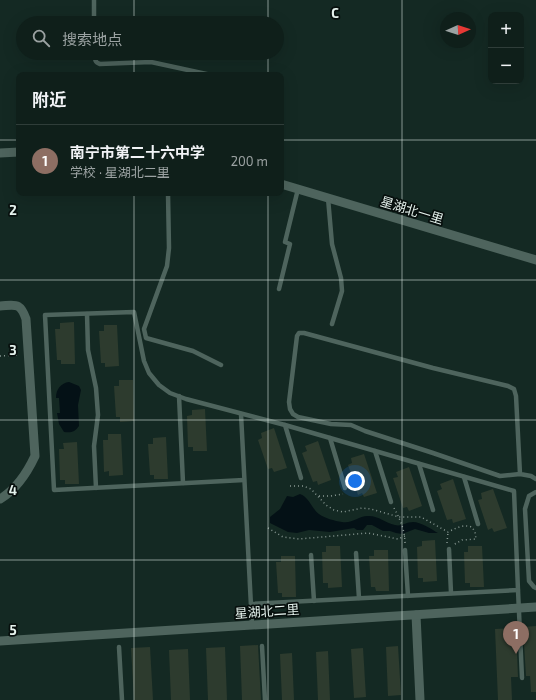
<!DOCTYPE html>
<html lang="zh">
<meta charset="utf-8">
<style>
body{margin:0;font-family:"Exo 2","Noto Sans SC",sans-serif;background:#182723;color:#f1f3f6}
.controls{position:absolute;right:12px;top:12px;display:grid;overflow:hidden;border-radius:8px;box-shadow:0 4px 16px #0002}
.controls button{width:36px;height:36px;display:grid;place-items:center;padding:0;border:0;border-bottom:1px solid #2f3d39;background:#0f1f1a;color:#f1f3f6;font:20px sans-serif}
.compass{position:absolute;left:440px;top:12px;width:36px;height:36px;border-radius:50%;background:#0f1f1a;box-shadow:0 4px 16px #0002;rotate:87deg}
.you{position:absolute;left:355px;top:481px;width:14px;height:14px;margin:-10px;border:3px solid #fff;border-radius:50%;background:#1a73e8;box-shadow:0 0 0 6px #1a73e833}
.badge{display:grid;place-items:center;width:26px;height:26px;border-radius:50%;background:#b45309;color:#fff;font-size:13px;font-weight:700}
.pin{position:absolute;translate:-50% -33px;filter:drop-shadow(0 1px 2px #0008)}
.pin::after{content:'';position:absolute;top:21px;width:14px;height:12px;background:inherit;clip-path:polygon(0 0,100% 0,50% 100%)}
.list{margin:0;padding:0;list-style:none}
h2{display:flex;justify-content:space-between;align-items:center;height:52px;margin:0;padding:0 16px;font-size:17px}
h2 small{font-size:13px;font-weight:400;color:#9ba2a2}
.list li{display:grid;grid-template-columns:26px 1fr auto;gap:12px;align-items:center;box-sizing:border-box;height:72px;padding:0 16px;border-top:1px solid #2f3d39}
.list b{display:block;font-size:15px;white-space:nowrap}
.list p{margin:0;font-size:13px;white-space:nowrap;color:#9ba2a2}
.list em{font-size:13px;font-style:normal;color:#9ba2a2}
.icon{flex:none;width:22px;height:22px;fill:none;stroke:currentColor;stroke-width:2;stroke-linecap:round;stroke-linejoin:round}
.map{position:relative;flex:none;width:536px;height:700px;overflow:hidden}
.search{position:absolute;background:#0f1f1a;box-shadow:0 4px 16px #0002;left:16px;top:16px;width:268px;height:44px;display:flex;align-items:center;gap:10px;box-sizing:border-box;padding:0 14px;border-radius:22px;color:#9ba2a2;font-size:15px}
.panel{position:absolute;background:#0f1f1a;box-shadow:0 4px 16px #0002;left:16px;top:72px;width:268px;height:124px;border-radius:8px}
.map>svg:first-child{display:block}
</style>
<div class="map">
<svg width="536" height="700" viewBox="0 0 536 700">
<rect width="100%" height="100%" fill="#142923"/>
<g fill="#041116">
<path d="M69,382L79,386L81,390L78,405L79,426C75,432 71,433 64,432L59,424L57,413H60L59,398H56C56,389 61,383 69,382Z"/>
<path d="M300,494C310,498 311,508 319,514C324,518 335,521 342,522C353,524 359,515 369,516C379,516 385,523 395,525C401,527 406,522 413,522C421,522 431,529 438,533H429L415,529L402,534L396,533L390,531H383L372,525H367L363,530H357L354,528L330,532L309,530L297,533L288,532L270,523V517L280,509L287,496L293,497Z"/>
</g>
<g fill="#2d3b2e">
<polygon points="74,322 75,364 61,364 61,360 57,360 55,329 60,329 60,323"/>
<polygon points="104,325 117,325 119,366 105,367 105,363 101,363 99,331 104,331"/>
<polygon points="119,380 133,380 134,421 120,422 120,417 116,417 114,386 119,386"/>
<polygon points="205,409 207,451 193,451 193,447 188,447 187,416 192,415 192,410"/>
<polygon points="274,428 287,468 274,472 272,468 268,469 258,440 262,438 261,433"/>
<polygon points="108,434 121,434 123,475 109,476 109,471 104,472 103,440 108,440"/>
<polygon points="166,437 168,479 154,479 154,475 150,475 148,444 153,444 153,438"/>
<polygon points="318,441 331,480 318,485 317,481 313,482 302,453 307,451 305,446"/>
<polygon points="77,442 79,484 65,484 65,480 60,480 59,449 64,449 63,443"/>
<polygon points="364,454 377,493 364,497 362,493 358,495 348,465 352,463 351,458"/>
<polygon points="409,467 422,506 409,511 407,507 403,508 393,478 398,477 396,472"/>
<polygon points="453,479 466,519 453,523 452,519 447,520 437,491 442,489 440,484"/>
<polygon points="493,489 507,528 494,532 492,528 488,530 478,500 482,499 481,493"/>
<polygon points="435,540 437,581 423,582 423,578 418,578 417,547 422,546 422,541"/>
<polygon points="326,546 340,546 342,587 328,588 328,583 323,583 322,552 326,552"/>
<polygon points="468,546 482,546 484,587 470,587 470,583 465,583 464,552 468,552"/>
<polygon points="374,550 388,550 389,591 376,591 375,587 371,587 369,556 374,556"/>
<polygon points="281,556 295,556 296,597 282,597 282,593 278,593 276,562 281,562"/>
<polygon points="536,626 536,692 531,692 530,676 526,676 523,627"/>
<polygon points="516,628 518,677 511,677 512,700 498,700 495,629"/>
<polygon points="258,645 261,700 242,700 240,646"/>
<polygon points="398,646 401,695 388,696 386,647"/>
<polygon points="150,647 153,700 134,700 131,648"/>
<polygon points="225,647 227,700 208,700 206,648"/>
<polygon points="363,648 366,697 354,698 351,649"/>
<polygon points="188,649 190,700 171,700 169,650"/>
<polygon points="328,651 330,700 318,700 316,652"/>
<polygon points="292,653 294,700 282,700 280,654"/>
</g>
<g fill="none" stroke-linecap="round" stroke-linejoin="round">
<g stroke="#869691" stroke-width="1.5" stroke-dasharray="1 3" stroke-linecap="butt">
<polyline points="0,356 19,355"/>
<path d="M290,486H303L311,489L326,505L334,510L343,512L362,508L371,509L399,517H421L448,532C456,528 463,524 472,527L475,532L476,539L462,540L453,545"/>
<polyline points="319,496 331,496 343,494"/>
<path d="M394,508C400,519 405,530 405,544"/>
<polyline points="268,528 283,537 299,539 368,533 398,539 405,536"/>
<polyline points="447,543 448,532"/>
</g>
<g stroke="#4e645d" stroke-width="4.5">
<polyline points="94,0 94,23"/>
<path d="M95,53C95,59 94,62 100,64L151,62L211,75"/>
<polyline points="168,193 169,248 167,266 144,329 146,338 193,351 221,365"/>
<polyline points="328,198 332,244 341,278 342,291 332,324"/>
<polyline points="279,289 290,244 285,242 298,189"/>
<polyline points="87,314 88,350 96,388 98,415 94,446 96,488"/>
<polyline points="179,396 183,483"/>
<polyline points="241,414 252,625"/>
<polyline points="285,425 301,478"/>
<polyline points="330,438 345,488"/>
<polyline points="375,451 391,502"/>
<polyline points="419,464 433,510"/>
<polyline points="520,474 516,396 514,389 508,386 433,368 304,333 299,333 297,336 289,402 290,409 293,414 298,417 331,424 351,425 365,431 433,453 500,476 520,474 531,476 536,479"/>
<polyline points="464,477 478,524"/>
<polyline points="244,480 54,490 45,315 134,312 144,361 149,373 159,385 170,393 186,399 285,425 514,491 518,590 251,604"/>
<polyline points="536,492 529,496 525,509 529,581 534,587 536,588"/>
<polyline points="449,549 451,593"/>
<polyline points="405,550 408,596"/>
<polyline points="356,553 359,598"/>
<polyline points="311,555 314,601"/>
<polyline points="518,590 522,678"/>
<polyline points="262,646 265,700"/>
<polyline points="119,647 122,700"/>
</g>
<g stroke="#4e645d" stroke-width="9">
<polyline points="0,153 19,152"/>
<polyline points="281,184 536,260"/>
<path d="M0,306C16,305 20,302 26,319L35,456C27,473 17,489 0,499"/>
<polyline points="416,615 420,700"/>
<polyline points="0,641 536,607"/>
</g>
</g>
<path fill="none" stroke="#e5f2ed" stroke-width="1" stroke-opacity="0.55" d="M134,0V23M268,0V23M402,0V700M134,53V75M268,53V75M0,140H19M281,140H536M134,193V700M268,193V700M0,280H536M0,420H536M0,560H536"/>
<g text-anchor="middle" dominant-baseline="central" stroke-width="3.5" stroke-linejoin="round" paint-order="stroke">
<g font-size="13" fill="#e5f2ed" stroke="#070f0d">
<text transform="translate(412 210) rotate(17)">星湖北一里</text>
<text transform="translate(267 611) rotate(-4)">星湖北二里</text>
</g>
</g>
<g font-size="13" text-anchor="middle" font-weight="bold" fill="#e5f2ed" stroke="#070f0d" stroke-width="3.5" stroke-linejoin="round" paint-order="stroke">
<text x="335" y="18">C</text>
<text x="13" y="215">2</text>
<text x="13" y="355">3</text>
<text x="13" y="495">4</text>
<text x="13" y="635">5</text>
</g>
</svg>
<div class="controls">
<button>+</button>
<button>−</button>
</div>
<svg class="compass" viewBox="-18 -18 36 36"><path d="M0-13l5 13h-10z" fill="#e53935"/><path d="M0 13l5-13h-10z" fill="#9ba2a2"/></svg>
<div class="you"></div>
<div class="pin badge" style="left:516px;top:654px;background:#8d6e63">1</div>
<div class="search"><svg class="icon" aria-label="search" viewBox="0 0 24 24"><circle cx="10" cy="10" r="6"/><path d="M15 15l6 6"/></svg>搜索地点</div>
<section class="panel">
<h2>附近<small></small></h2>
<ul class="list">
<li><span class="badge" style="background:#8d6e63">1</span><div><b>南宁市第二十六中学</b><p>学校 · 星湖北二里</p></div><em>200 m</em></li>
</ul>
</section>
</div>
